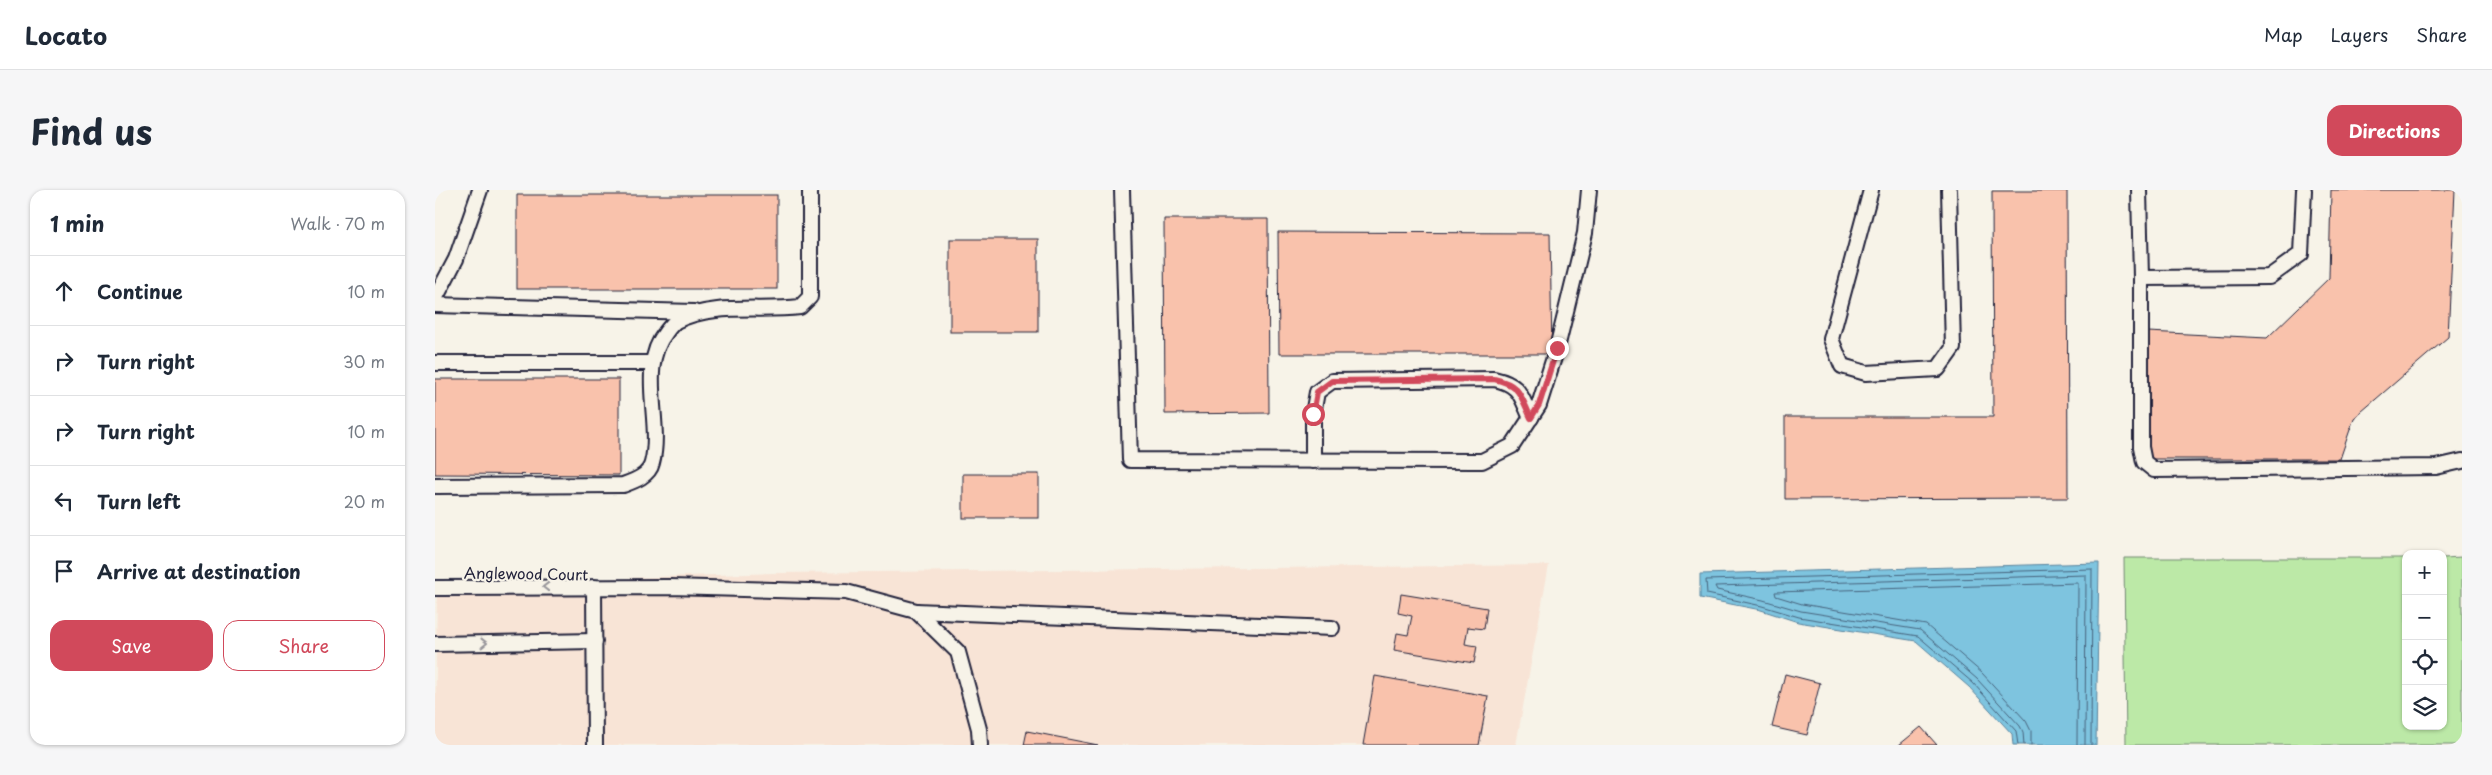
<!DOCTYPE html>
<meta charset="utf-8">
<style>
body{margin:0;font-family:"Playpen Sans",sans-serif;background:#f6f6f7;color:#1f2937}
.controls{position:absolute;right:15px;bottom:15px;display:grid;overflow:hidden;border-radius:10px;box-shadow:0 1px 4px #0004}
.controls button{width:45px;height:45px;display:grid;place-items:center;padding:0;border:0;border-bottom:1px solid #e0e1e3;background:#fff;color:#1f2937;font:25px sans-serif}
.stop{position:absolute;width:15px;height:15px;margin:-11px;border:4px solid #d1495b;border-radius:50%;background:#fff}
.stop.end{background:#d1495b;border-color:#fff;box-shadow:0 1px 5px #0008}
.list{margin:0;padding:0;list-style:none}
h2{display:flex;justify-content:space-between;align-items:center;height:65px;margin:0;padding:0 20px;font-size:21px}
h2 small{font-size:16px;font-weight:400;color:#747a83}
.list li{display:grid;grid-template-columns:32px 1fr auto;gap:15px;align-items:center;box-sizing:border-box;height:70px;padding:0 20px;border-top:1px solid #e0e1e3}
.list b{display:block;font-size:19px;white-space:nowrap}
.list em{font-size:16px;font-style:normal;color:#747a83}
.actions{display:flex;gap:10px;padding:15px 20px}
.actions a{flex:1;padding:11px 0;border:1px solid #d1495b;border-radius:15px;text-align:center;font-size:18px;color:#d1495b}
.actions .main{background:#d1495b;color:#fff}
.icon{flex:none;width:28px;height:28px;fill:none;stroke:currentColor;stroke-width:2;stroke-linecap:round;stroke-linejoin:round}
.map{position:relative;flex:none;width:2027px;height:555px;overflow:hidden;border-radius:15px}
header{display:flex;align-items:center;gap:30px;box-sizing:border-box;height:70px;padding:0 25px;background:#fff;border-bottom:1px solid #e0e1e3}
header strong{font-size:24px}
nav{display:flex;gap:28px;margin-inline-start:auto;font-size:18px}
.intro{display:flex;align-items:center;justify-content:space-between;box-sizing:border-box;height:120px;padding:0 30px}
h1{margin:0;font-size:35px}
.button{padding:12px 22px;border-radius:15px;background:#d1495b;color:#fff;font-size:18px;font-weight:700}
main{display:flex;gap:30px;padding:0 30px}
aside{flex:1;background:#fff;border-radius:15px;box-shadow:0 1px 4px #0004}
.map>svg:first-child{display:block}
</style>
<header>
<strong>Locato</strong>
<nav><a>Map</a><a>Layers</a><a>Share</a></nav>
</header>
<div class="intro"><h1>Find us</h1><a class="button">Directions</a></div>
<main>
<aside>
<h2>1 min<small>Walk · 70 m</small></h2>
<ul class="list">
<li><svg class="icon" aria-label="ahead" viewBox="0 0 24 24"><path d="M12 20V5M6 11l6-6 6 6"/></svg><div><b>Continue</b></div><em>10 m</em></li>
<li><svg class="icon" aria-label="right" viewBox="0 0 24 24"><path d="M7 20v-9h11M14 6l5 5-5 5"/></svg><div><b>Turn right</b></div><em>30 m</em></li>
<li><svg class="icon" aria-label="right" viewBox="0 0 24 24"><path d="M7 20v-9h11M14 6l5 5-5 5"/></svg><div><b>Turn right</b></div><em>10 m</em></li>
<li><svg class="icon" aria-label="left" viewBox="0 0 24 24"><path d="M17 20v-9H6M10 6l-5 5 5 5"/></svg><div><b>Turn left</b></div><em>20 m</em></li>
<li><svg class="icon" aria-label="arrive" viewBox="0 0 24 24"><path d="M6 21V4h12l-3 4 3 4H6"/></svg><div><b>Arrive at destination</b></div></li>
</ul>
<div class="actions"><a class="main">Save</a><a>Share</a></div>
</aside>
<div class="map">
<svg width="2027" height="555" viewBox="0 0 2027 555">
<rect width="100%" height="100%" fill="#f7f3e8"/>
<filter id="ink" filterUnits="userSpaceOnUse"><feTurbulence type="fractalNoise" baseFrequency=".02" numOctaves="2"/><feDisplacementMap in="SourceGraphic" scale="10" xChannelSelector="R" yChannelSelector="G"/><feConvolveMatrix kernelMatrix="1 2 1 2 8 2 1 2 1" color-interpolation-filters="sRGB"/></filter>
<g filter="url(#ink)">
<polygon fill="#f8e4d6" points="1114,375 1081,555 0,555 2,394 340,383"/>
<polygon fill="#bce9a7" stroke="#6f8671" points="2027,367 2027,555 1691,555 1689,368 1971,368 1971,536 2008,536 2008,368"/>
<polygon fill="#7ec4df" stroke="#59839d" points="1664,373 1661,555 1578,555 1577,544 1534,497 1481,451 1363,432 1326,420 1265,408 1265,384"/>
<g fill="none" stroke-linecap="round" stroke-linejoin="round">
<g stroke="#47637d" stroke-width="1">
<polyline points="1583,555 1581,541 1538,493 1483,446 1364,427 1327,416 1272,404 1271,390 1657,379 1656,555"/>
<polyline points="1589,555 1588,542 1585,536 1542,489 1485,440 1366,421 1328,410 1282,400 1280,396 1651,385 1650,555"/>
<polyline points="1596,555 1596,541 1591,531 1547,483 1491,435 1367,414 1341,406 1340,402 1643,393 1642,555"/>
</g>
</g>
<g fill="#f9c2ac" stroke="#22223b">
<polygon points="1896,0 2020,0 2013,147 1919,228 1905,269 1713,269 1713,142 1832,148 1894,88"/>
<polygon points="1557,1 1632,1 1633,308 1350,309 1350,227 1558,227"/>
<rect x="82" y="5" width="260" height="94"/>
<polygon points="729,29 833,29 834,223 730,224"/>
<polygon points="843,42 1115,43 1117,164 844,164"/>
<rect x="515" y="49" width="88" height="93"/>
<polygon points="0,189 184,189 184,285 0,284"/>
<rect x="528" y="284" width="76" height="44"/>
<polygon points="966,404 1052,418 1049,439 1033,437 1030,454 1042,456 1039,473 959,460 962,443 973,445 977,426 963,423"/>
<polygon points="1350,484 1385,493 1372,545 1337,537"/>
<polygon points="940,486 1053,506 1044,555 928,555"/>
<polygon points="1486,537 1502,555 1464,555"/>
<polygon points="592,541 663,555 589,555"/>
</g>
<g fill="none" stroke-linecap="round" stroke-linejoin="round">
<g stroke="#22223b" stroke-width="18">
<g id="service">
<polyline points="687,0 695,270 1047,271 1077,256 1104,215 1122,158 1150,43 1154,0"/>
<polyline points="1436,0 1396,149 1407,176 1431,183 1503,179 1518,158 1514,0"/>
<polyline points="1704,0 1706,88 1834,87 1866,64 1869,0"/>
<polyline points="1706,88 1706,257 1709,272 1719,280 2001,277 2027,271"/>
<polyline points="0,109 21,69 45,0"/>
<polyline points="0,115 259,122"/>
<polyline points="0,173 217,173"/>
<path d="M878,271V224L882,202L897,191L1059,189C1086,195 1085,205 1096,228"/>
<path d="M0,296L188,295C199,291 214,286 217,273C228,232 202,178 231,142C234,138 237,134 241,131C280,112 324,122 365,117L375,107V0"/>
<polyline points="159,397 160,555"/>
<polyline points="0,398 235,397 411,402 481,421 523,462 544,539 545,555"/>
<polyline points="481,421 897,438"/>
<polyline points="0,454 160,451"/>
</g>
</g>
<use href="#service" stroke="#f7f3e8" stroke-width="14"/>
</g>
<defs><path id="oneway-chevron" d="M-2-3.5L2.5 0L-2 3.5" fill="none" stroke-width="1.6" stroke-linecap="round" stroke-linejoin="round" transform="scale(1.25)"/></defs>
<g stroke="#97959a">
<use href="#oneway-chevron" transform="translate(111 397) rotate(180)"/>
<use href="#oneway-chevron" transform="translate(49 453) rotate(-1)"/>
</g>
</g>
<g fill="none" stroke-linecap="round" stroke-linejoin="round" filter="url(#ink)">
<path stroke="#d1495b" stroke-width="6" d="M878,224L882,202L897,191L1059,189C1086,195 1085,205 1096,228L1104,215L1122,158"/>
</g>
<g text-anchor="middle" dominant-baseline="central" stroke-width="4.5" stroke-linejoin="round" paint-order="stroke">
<g font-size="15" fill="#22223b" stroke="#f7f3e8">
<text transform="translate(91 383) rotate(1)">Anglewood Court</text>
</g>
</g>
</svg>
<div class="controls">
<button>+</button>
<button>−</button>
<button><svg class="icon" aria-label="locate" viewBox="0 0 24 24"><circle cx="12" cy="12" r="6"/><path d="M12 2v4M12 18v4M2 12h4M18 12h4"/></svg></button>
<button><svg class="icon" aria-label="layers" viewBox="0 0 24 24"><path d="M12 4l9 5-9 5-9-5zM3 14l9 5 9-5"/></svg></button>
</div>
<div class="stop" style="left:878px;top:224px"></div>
<div class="stop end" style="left:1122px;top:158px"></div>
</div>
</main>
